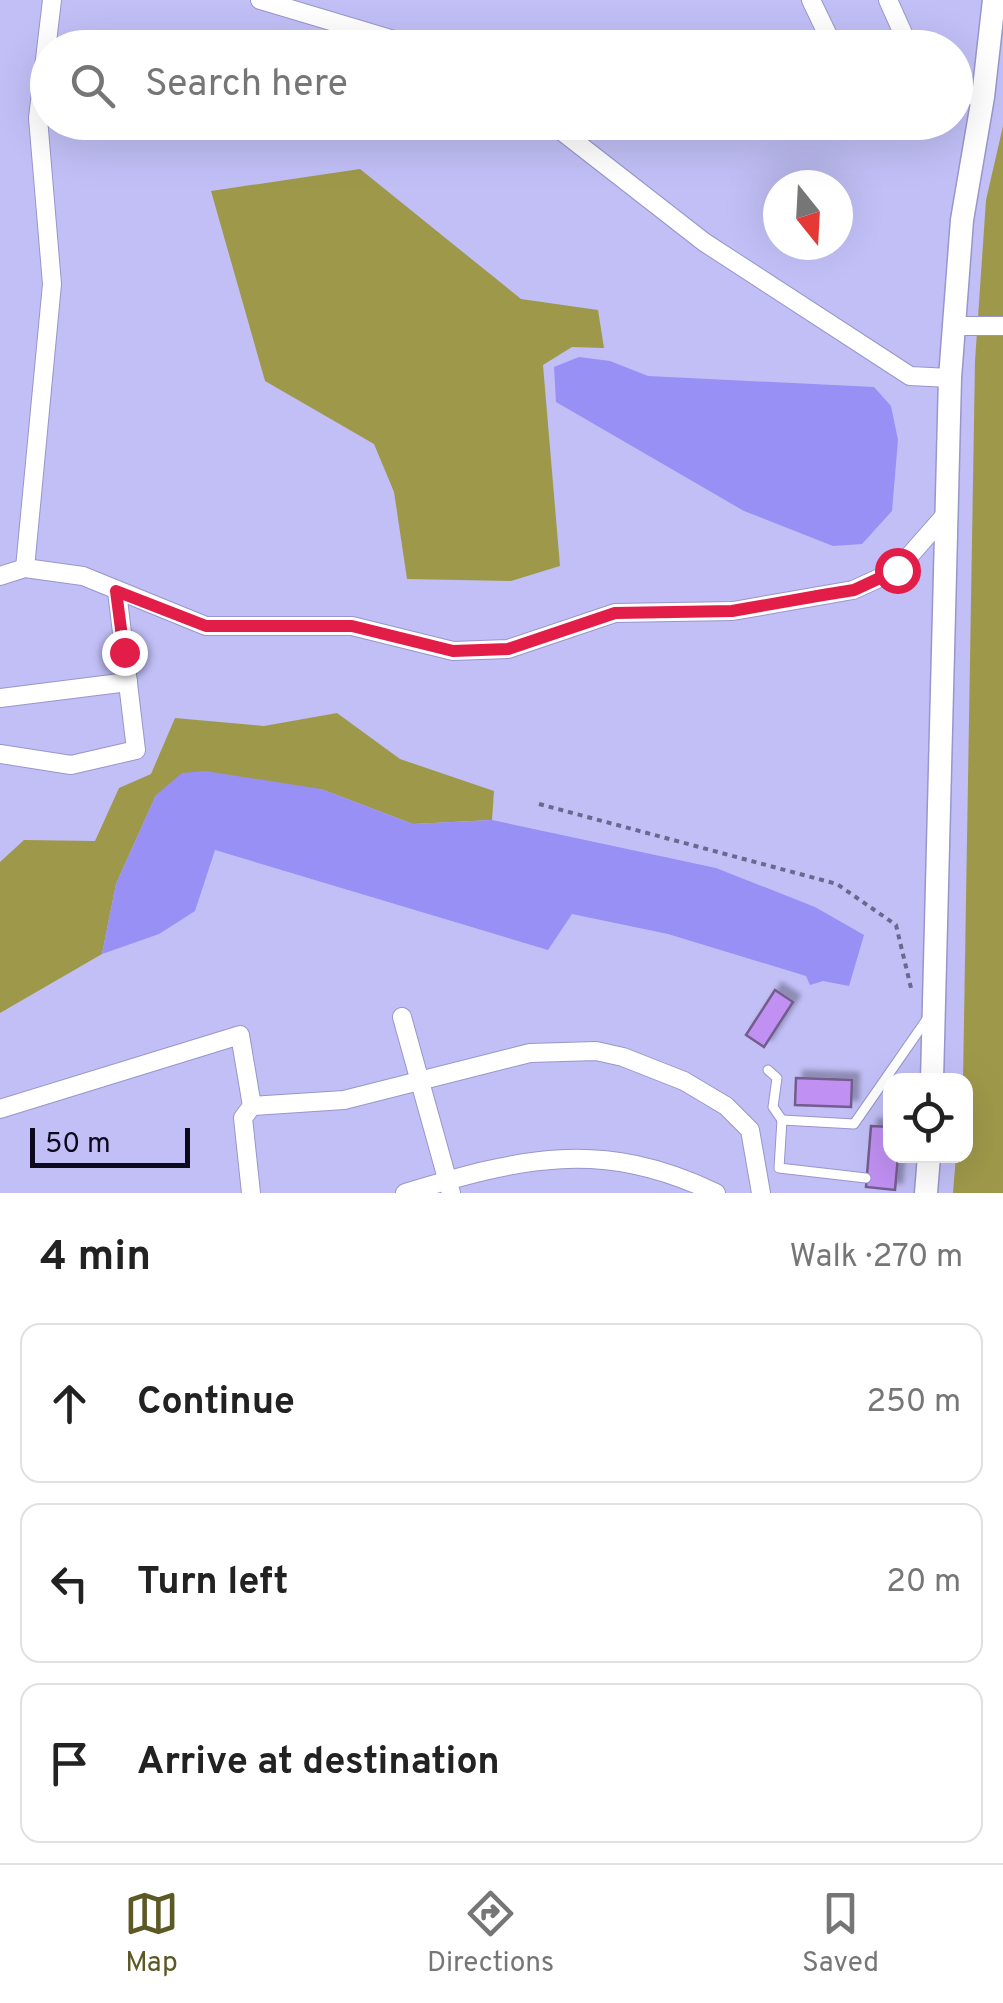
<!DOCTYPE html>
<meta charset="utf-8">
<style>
body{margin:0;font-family:Overpass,sans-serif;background:#f6f6f6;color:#222}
.controls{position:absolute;right:30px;bottom:30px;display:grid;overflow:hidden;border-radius:20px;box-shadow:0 10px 40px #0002}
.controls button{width:90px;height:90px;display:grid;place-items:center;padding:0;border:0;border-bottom:2px solid #e0e0e0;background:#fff;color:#222;font:50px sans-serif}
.compass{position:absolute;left:763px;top:170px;width:90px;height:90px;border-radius:50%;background:#fff;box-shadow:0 10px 40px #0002;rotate:162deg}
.scale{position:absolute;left:30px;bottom:25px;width:160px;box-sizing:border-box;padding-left:10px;border:5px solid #0b091b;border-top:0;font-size:28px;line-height:35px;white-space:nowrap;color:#0b091b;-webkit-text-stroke:8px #c1bff6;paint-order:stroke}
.stop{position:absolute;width:30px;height:30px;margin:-22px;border:8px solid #e11d48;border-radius:50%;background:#fff}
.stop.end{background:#e11d48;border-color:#fff;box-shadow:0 2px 10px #0008}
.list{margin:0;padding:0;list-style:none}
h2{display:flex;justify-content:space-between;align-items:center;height:130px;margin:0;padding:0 40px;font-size:42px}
h2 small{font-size:32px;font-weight:400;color:#767676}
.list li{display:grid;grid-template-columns:65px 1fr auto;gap:30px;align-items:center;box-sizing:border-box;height:160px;margin:0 20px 20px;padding:0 20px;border:2px solid #e0e0e0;border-radius:20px}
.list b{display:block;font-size:38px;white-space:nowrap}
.list em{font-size:32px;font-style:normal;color:#767676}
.icon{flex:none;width:55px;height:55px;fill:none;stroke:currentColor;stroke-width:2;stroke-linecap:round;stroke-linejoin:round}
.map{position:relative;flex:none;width:1003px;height:1193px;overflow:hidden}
.search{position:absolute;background:#fff;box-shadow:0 10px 40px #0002;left:30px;right:30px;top:30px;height:110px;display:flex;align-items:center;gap:25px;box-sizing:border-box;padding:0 35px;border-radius:55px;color:#767676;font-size:38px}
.sheet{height:670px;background:#fff}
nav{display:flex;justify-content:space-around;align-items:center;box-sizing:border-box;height:140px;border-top:2px solid #e0e0e0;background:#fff;font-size:28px;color:#767676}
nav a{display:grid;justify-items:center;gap:5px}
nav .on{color:#5c5926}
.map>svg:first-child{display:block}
</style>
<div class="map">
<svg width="1003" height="1193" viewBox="0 0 1003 1193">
<defs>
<filter id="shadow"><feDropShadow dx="7" dy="-7" stdDeviation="2.5" flood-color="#0004"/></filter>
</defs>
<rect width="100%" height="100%" fill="#c1bff6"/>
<g fill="#9e994a">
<polygon points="1003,126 1003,1193 953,1193 956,1156 966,1156 966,1080 963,1080 975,361 986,200"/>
<polygon points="360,169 521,299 598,310 604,348 572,347 543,365 560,566 511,581 407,579 394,492 374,444 265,381 211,191"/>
<polygon points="337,713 400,759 494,791 492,820 413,824 321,789 156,795 116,884 102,954 0,1013 0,862 24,840 95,841 119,788 151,774 175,718 264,726"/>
</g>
<g fill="#9890f5">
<polygon points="579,357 610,361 648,376 874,387 891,406 898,440 892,511 862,544 833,546 744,511 556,402 554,367"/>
<polygon points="205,771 321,789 413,824 492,820 716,868 815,907 864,935 849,986 823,981 810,985 806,976 668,934 572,914 548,950 215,850 195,911 159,934 102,954 116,884 156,795 182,773"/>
</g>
<g fill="#c090f2" stroke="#735d8c" stroke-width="2.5" filter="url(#shadow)">
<polygon points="775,990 793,1002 764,1047 746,1035"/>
<polygon points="796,1078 852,1080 851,1107 795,1105"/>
<polygon points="871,1126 890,1127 890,1156 898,1156 895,1190 866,1187"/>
</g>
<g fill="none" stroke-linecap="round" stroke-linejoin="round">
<g stroke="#9896cb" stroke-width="11">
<g id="service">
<polyline points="768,1070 777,1078 773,1107 782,1120"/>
<polyline points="866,1178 779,1168 782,1120 854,1124 927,1019"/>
</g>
</g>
<g stroke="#9896cb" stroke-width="20">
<g id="minor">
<polyline points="260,0 421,48"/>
<polyline points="811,0 834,48"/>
<polyline points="888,0 906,40 905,48"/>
<polyline points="956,93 983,97"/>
<polyline points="550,122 704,242 910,376 950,378"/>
<polyline points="956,326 1003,326"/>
<polyline points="25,568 52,284 38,118 52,0"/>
<polyline points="0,576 25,568 83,576 206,626 352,626 453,651 508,649 615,613 733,611 853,590 897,570 947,513"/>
<polyline points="0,698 128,682"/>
<polyline points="0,754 71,765 136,750 117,591"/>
<polyline points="402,1017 451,1193"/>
<polyline points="0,1109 240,1035 252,1106"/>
<polyline points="251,1193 243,1118 252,1106 344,1100 530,1053 596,1051 623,1057 684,1081 726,1106 750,1130 761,1193"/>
<path d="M405,1193C521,1158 601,1138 716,1193"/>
</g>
</g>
<g stroke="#9896cb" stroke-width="25">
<g id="tertiary">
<polyline points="932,1080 950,378 962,220 983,97 994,0"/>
<polyline points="926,1193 929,1156"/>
</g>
</g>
<polyline stroke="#6a688e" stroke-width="4" stroke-dasharray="5 5" stroke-linecap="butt" points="539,804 837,884 896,925 911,988"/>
<use href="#service" stroke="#fff" stroke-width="9"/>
<use href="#minor" stroke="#fff" stroke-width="18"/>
<use href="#tertiary" stroke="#fff" stroke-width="22"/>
</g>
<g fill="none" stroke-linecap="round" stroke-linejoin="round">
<polyline stroke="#e11d48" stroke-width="12" points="124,652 116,591 206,626 352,626 453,651 508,649 615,613 732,611 823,595 854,590 897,570"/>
</g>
</svg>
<div class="controls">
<button><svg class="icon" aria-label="locate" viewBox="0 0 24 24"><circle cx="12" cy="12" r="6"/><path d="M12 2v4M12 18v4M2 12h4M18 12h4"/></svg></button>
</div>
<svg class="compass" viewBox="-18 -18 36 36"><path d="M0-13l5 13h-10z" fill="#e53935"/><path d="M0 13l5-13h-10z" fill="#767676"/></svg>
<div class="scale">50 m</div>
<div class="stop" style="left:897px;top:570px"></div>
<div class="stop end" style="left:124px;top:652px"></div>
<div class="search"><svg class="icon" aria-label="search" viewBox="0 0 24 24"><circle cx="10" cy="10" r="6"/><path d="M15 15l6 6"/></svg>Search here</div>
</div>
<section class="sheet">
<h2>4 min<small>Walk · 270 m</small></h2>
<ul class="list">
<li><svg class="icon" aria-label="ahead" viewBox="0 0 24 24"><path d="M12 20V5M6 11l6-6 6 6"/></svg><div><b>Continue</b></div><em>250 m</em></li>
<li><svg class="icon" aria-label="left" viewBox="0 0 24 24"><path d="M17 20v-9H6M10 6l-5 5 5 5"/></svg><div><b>Turn left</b></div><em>20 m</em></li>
<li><svg class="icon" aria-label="arrive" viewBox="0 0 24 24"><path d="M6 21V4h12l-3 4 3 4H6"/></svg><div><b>Arrive at destination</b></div></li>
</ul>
</section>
<nav>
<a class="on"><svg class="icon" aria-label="map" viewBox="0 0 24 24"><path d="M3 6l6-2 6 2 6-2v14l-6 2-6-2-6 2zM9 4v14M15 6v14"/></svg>Map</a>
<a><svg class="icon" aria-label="directions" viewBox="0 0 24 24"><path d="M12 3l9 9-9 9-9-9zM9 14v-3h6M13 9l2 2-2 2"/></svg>Directions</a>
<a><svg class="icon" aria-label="saved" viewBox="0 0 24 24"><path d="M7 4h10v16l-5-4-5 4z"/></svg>Saved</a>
</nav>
